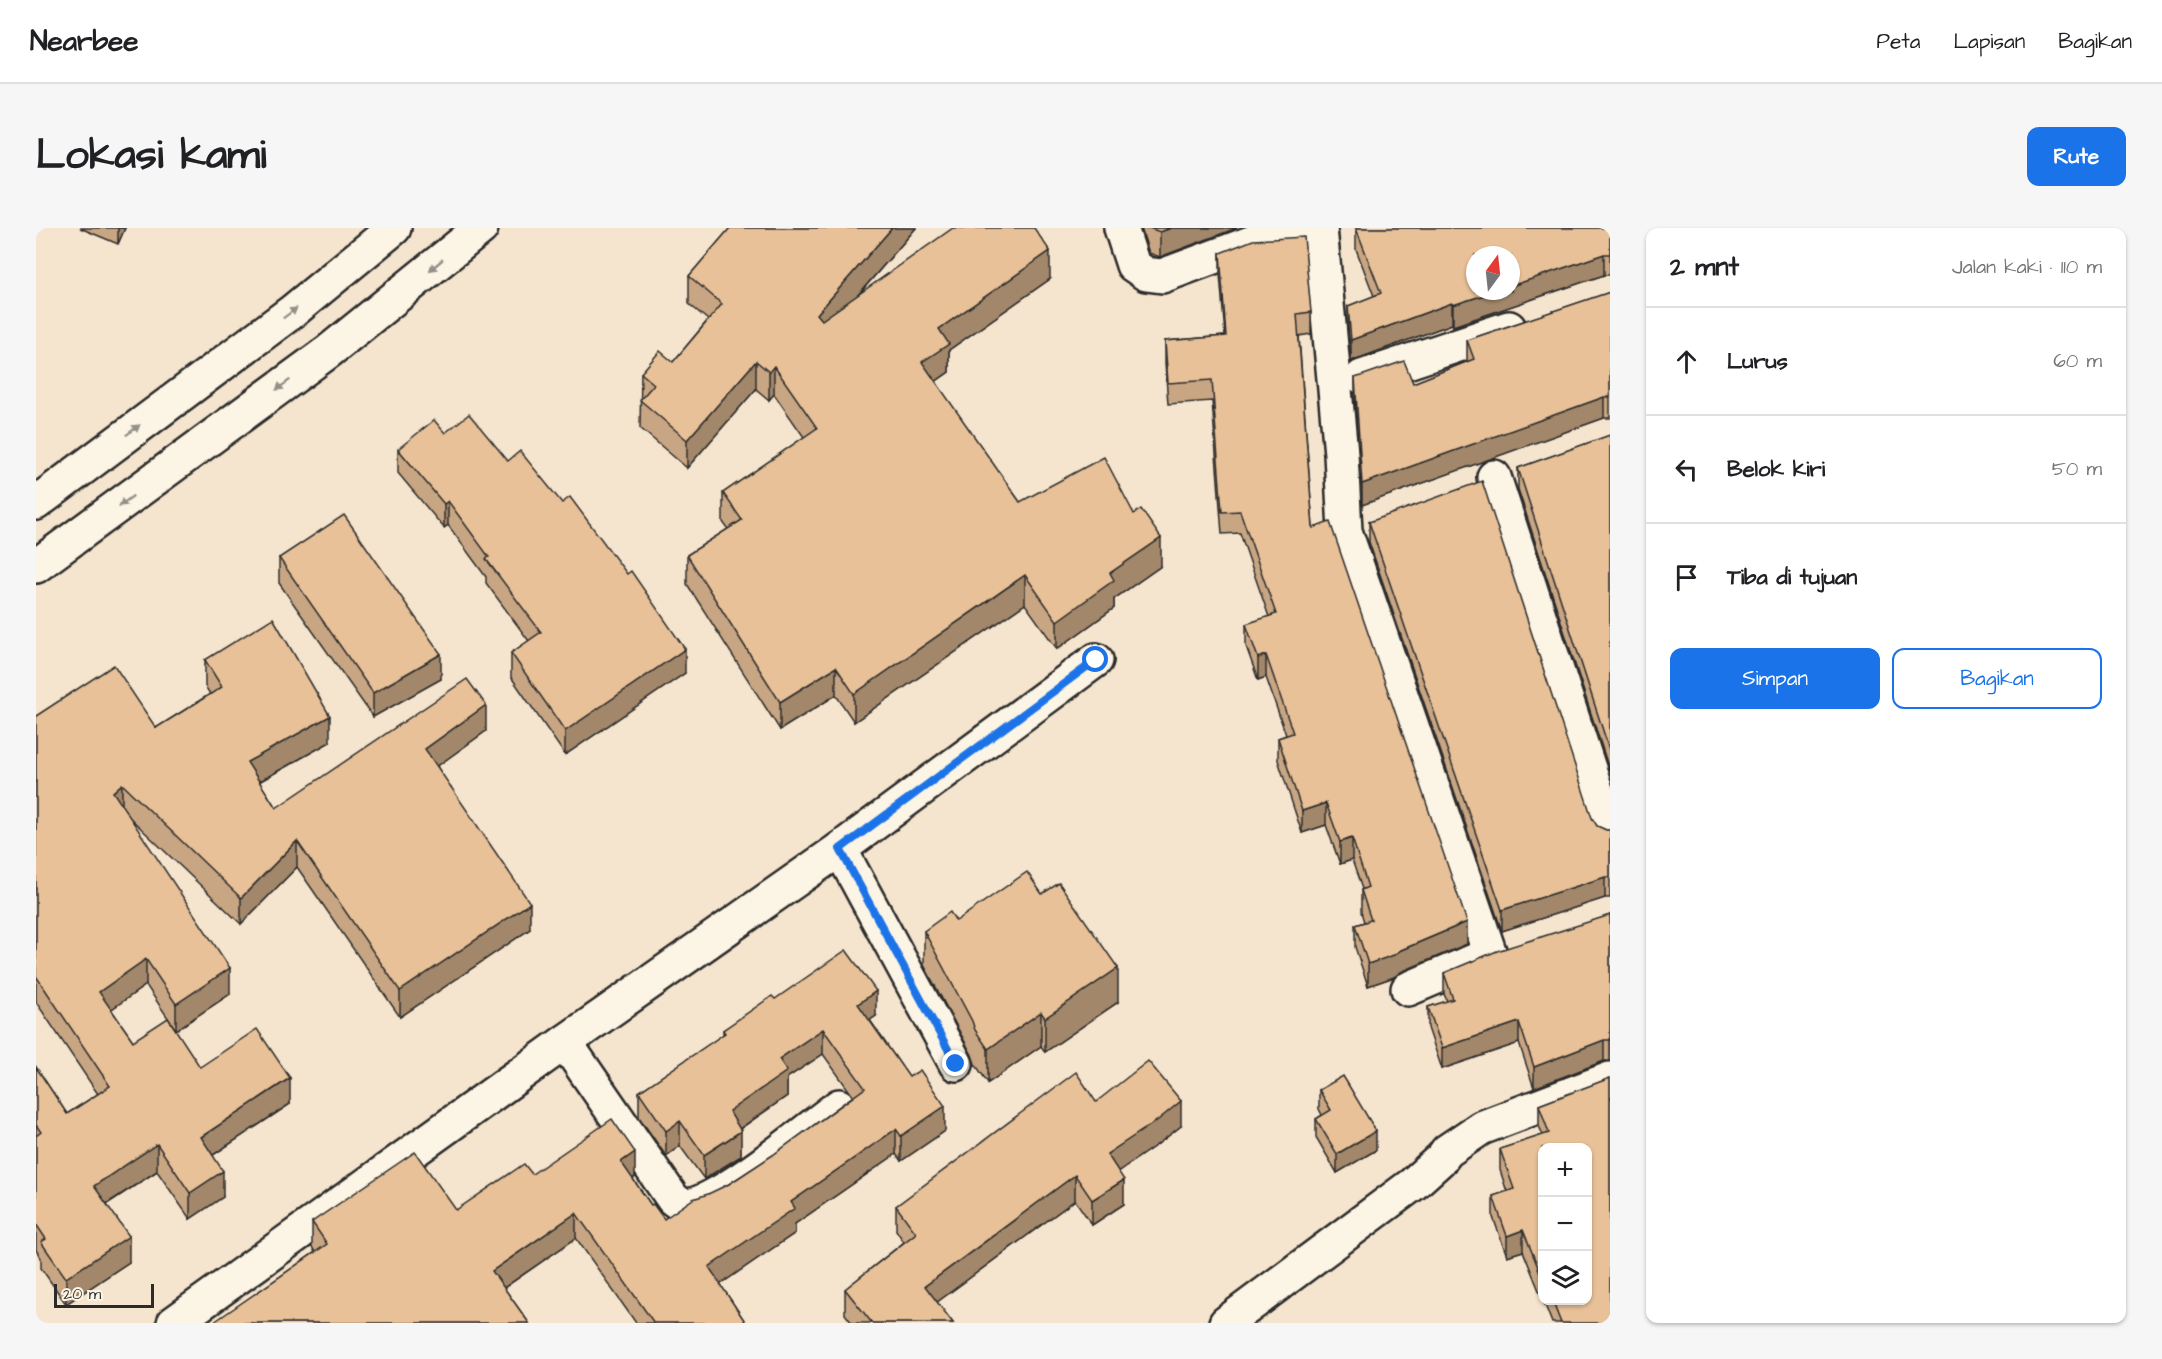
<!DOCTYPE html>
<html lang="id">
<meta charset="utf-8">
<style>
body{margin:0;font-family:"Architects Daughter",sans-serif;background:#f6f6f6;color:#202124}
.controls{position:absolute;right:18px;bottom:18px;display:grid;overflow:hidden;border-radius:12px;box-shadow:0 2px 4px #0004}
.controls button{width:54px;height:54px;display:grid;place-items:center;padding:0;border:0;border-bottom:2px solid #e0e0e0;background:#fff;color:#202124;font:30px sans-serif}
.compass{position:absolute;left:1430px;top:18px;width:54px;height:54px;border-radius:50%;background:#fff;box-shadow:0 2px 4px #0004;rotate:15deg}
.scale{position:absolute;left:18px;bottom:15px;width:100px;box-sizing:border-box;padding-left:6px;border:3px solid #2b2b2b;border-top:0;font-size:16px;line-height:21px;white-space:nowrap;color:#2b2b2b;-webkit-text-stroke:4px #fcf5e5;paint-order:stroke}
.stop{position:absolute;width:18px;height:18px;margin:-14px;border:4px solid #1a73e8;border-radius:50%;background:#fff}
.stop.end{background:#1a73e8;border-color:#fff;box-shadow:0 2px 6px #0008}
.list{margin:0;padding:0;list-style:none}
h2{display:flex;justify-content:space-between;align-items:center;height:78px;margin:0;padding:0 24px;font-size:26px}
h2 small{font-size:20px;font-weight:400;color:#757577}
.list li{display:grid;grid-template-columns:39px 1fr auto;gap:18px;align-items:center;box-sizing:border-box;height:108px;padding:0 24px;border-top:2px solid #e0e0e0}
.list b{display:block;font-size:22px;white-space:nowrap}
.list em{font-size:20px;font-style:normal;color:#757577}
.actions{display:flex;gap:12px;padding:18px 24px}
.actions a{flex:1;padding:14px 0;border:2px solid #1a73e8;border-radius:12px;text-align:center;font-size:21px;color:#1a73e8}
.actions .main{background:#1a73e8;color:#fff}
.icon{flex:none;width:33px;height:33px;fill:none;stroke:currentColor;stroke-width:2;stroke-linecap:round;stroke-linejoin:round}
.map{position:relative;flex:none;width:1574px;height:1095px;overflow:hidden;border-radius:12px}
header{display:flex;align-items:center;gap:36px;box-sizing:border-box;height:84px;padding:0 30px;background:#fff;border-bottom:2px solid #e0e0e0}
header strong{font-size:28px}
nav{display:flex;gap:33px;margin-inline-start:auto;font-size:21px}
.intro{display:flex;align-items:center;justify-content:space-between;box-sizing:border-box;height:144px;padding:0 36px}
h1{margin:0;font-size:42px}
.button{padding:15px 27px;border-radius:12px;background:#1a73e8;color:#fff;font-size:21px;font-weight:700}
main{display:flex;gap:36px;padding:0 36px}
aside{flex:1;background:#fff;border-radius:12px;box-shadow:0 2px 4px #0004}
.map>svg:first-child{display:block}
</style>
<header>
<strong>Nearbee</strong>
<nav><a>Peta</a><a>Lapisan</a><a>Bagikan</a></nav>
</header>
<div class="intro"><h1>Lokasi kami</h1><a class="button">Rute</a></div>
<main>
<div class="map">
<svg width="1574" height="1095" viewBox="0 0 1574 1095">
<rect width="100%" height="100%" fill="#f6e5ce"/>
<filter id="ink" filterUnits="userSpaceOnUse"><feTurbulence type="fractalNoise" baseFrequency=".0167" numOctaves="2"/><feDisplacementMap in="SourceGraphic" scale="12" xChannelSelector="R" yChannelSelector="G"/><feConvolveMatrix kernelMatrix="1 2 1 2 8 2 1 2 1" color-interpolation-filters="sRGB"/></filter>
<g filter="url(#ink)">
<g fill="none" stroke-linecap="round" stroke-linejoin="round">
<g stroke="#2b2b2b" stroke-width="38">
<g id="minor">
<polyline points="1085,0 1097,37 1110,46 1126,48 1255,0"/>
<polyline points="1284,0 1305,226 1309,303 1454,726"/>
<polyline points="1326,149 1473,100"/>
<polyline points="1458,249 1574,605"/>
<polyline points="0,275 257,83 358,0"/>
<polyline points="0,338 293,123 445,0"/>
<polyline points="804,621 920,836"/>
<polyline points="1372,761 1450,728"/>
<path d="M529,814L637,971L648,979C684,975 770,902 803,878"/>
<polyline points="138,1095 529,814 804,621 1060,432"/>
<polyline points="1190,1095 1377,956 1406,930 1411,923 1445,900 1574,851"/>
</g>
</g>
<use href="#minor" stroke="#fcf5e5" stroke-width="33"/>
</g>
<g fill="#c8a683" stroke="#2b2b2b" stroke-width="1.5">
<polygon points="44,0 89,0 82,16"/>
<polygon points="694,0 880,0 824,65 1014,51 913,122 913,144 899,154 984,274 1125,338 1078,371 1078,380 1021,421 989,376 818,494 800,467 744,502 651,356 651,327 692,301 687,294 687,265 768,209 738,166 733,172 720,161 651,240 604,200 605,145 637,134 672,92 653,76 653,48"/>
<polygon points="1105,0 1201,0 1124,29 1113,25"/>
<polygon points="1320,0 1574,0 1574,47 1568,47 1417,98 1416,96 1315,133 1312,99 1312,78 1338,68 1320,21"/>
<polygon points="1184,25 1275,84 1275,106 1263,108 1277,300 1431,716 1365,744 1358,749 1332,758 1319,719 1319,697 1328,694 1325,684 1325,662 1326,661 1316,632 1304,636 1290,597 1266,605 1242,532 1242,510 1250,507 1230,449 1222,452 1210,418 1210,396 1233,389 1204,305 1186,306 1176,173 1132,176 1129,135 1129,113 1189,108 1184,46"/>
<polygon points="1574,64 1574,190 1568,190 1326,277 1319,171 1319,150 1377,155 1431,134 1431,112"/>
<polygon points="409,205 649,445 529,527 475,449 475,425 493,413 450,355 450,349 412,297 408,300 362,245 362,221"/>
<polygon points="1574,207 1574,544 1482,261 1482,240"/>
<polygon points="1333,294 1561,598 1570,602 1574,602 1574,670 1569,670 1466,703 1333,314"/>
<polygon points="243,330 405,451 337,489 243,355"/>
<polygon points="169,432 294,514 223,554 240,580 450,503 401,538 494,701 364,789 261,639 205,696 93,589 194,766 140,802 110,757 75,781 97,813 164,839 254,876 177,927 187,969 154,991 121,943 71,976 93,1034 30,1076 5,1040 5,1030 0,1022 0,839 31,886 62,866 0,774 0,488 120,500 174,466 169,458"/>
<polygon points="1574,687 1574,833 1568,833 1498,860 1483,815 1406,841 1392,800 1392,779 1411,773 1408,766 1408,745"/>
<polygon points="920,693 1082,774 1009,824 1005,818 952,855 939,836 936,827 888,737 888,703"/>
<polygon points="739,771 840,788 834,792 909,903 865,933 860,926 759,996 759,1005 684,1056 710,1095 600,1095 540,1010 468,1060 493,1095 178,1095 279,1024 276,1019 276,994 420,982 496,946 599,949 597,951 615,977 628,991 693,956 737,927 817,868 787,826 751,850 751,868 704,901 705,928 668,951 644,918 630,928 603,889 603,864 687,807 687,802"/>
<polygon points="1574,850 1574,1095 1516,1095 1507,1072 1551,1072 1506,920 1506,1070 1487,1023 1471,1028 1457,989 1457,968 1471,964 1464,942 1464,921 1507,907 1503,898 1503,877"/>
<polygon points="1283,862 1340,922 1301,945 1280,909 1280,891 1286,887 1283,881"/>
<polygon points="1060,874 1145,898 1122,916 1082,943 1088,976 1056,997 1039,972 901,1074 917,1095 816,1095 809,1086 809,1061 868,1014 860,1002 860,978"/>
</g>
<g fill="#a2876a" stroke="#2b2b2b" stroke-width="1.5">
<polygon points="82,0 89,0 82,16"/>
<polygon points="856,0 880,0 781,114 781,86"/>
<polygon points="1135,0 1201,0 1124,29 1124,4"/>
<polygon points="1014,23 1014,51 913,122 913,144 886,163 886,134 903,101"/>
<polygon points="1568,26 1568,47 1417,98 1417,77 1460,63 1475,63 1475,58"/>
<polygon points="1416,75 1416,96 1315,133 1315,112"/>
<polygon points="720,133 720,161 651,240 651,212"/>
<polygon points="738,138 738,166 733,172 733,144"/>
<polygon points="1568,169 1568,190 1326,277 1326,256"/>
<polygon points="412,273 412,297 408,300 408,276"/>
<polygon points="1125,310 1125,338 1078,371 1078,380 1021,421 1021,393 1074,345"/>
<polygon points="989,347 989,376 818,494 818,466"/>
<polygon points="649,421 649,445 529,527 529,503"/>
<polygon points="405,426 405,451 337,489 337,465"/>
<polygon points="1230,427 1230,449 1222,452 1222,430"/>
<polygon points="800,439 800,467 744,502 744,474"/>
<polygon points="450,477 450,503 389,547 389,521"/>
<polygon points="294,488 294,514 211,560 211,534"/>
<polygon points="86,556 86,582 77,564"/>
<polygon points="1290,575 1290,597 1266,605 1266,583"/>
<polygon points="1316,610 1316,632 1304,636 1304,614"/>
<polygon points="261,613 261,639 205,696 205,670"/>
<polygon points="1569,649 1569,670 1466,703 1466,682"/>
<polygon points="494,675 494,701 364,789 364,763"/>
<polygon points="1431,694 1431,716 1365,744 1358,749 1332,758 1332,736"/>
<polygon points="110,731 110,757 63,790 63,764"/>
<polygon points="194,740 194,766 140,802 140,776"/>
<polygon points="1082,740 1082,774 1009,824 1009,790"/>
<polygon points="840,763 840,788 822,800 822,776"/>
<polygon points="1005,784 1005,818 952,855 952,821"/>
<polygon points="1483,794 1483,815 1406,841 1406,820"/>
<polygon points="787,801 787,826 751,850 751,868 693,908 693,883 743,831"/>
<polygon points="1568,812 1568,833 1498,860 1498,839"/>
<polygon points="254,850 254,876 165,935 165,909"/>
<polygon points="1145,873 1145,898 1122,916 1071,951 1071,926"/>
<polygon points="909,878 909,903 865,933 865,908"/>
<polygon points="644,893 644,918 630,928 630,903"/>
<polygon points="860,901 860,926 759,996 759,1005 673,1064 673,1039 755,974"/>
<polygon points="705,903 705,928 668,951 668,927"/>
<polygon points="1340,903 1340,922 1301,945 1301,926"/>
<polygon points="121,916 121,943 58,984 58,958"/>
<polygon points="599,924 599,949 585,959 585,934"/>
<polygon points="187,943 187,969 154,991 154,965"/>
<polygon points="1039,947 1039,972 889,1083 889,1058"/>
<polygon points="1088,952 1088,976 1056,997 1056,972"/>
<polygon points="540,985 540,1010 456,1068 456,1043"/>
<polygon points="1487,1002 1487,1023 1471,1028 1471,1008"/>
<polygon points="93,1008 93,1034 30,1076 30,1050"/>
</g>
<g fill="#e8c198" stroke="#2b2b2b" stroke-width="1.5">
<polygon points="694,0 856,0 781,86 786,92 917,0 998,0 1014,23 903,101 913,116 886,134 984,274 1068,229 1098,286 1105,281 1125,310 1074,345 1078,352 1021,393 989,347 818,466 800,439 744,474 651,327 706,292 687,265 781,200 738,138 733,144 720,133 651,212 604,172 618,156 605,145 624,123 637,134 686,76 653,48"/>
<polygon points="1113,0 1135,0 1124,4"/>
<polygon points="1320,0 1574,0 1574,26 1568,26 1475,58 1475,27 1439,27 1439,63 1460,63 1417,77 1416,75 1315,112 1312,78 1345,65"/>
<polygon points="1268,9 1275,84 1261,86 1277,300 1294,294 1431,694 1365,722 1358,727 1332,736 1319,697 1335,692 1325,662 1332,659 1316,610 1304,614 1290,575 1266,583 1242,510 1257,505 1230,427 1222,430 1210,396 1240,386 1204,283 1186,284 1176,152 1132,155 1129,113 1190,108 1184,25 1217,12"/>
<polygon points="1574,64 1574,169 1568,169 1326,256 1319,150 1368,133 1377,155 1438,131 1431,112"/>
<polygon points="433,186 472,233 484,223 526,275 534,269 591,346 595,343 649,421 529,503 475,425 505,404 450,331 453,329 412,273 408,276 362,221 398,192 409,205"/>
<polygon points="1574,207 1574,524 1482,240"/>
<polygon points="1446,253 1556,590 1561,598 1570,602 1574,602 1574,649 1569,649 1466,682 1333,294"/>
<polygon points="308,287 405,426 337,465 243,330"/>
<polygon points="237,390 294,488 211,534 240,580 431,451 450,477 389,521 494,675 364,763 261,613 205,670 86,556 77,564 194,740 140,776 110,731 63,764 97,813 132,790 164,839 221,801 254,850 165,909 187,943 154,965 121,916 58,958 93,1008 30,1050 5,1014 10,1011 0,996 0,908 5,904 0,897 0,839 31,886 74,858 0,748 0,488 78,437 120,500 186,459 169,432"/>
<polygon points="991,644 1006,666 1023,655 1082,740 1009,790 1005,784 952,821 939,802 936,793 888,703 914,684 920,693"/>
<polygon points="1574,687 1574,812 1568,812 1498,839 1483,794 1406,820 1392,779 1417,771 1408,745 1461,723"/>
<polygon points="810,722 840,763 822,776 873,849 884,842 909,878 865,908 860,901 755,974 759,980 673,1039 710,1095 618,1095 540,985 456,1043 493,1095 179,1095 178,1094 291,1016 276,994 379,924 420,982 488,936 496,946 576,891 599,924 585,934 615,977 617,976 628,991 657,971 672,966 693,956 737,927 829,860 787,801 743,831 751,843 693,883 705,903 668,927 644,893 630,903 603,864 689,805 687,802 736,768 739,771"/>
<polygon points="1112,833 1145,873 1122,892 1071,926 1088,952 1056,972 1039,947 889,1058 917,1095 836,1095 809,1061 880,1005 860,978 1040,844 1060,874"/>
<polygon points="1307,848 1340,903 1301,926 1280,891 1295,882 1283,862"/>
<polygon points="1574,850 1574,1095 1525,1095 1516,1072 1551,1072 1551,920 1506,920 1506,1049 1487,1002 1471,1008 1457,968 1478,961 1464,921 1513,905 1503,877"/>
</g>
<defs><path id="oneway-solid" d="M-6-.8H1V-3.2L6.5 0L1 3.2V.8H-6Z" transform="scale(1.5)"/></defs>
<g fill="#949088">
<use href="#oneway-solid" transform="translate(400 37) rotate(140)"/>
<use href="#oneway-solid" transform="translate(254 85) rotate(-37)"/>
<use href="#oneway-solid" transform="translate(247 157) rotate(144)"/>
<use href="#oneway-solid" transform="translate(97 202) rotate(-37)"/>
<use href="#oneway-solid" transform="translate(90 273) rotate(144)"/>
</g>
</g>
<g fill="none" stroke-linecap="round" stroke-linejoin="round" filter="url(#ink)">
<polyline stroke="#1a73e8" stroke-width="8" points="920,836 804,621 1060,432"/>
</g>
</svg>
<div class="controls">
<button>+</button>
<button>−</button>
<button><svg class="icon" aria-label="layers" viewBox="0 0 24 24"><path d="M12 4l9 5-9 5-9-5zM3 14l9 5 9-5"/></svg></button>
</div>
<svg class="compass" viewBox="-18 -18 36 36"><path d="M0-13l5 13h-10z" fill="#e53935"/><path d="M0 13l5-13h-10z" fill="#757577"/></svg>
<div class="scale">20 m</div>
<div class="stop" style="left:1060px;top:432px"></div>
<div class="stop end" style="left:920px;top:836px"></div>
</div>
<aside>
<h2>2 mnt<small>Jalan kaki · 110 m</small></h2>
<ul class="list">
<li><svg class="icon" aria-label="ahead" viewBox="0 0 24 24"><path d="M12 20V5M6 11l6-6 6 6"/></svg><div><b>Lurus</b></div><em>60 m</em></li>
<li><svg class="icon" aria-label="left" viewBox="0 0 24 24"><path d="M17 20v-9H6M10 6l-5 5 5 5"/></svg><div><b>Belok kiri</b></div><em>50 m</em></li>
<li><svg class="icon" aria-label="arrive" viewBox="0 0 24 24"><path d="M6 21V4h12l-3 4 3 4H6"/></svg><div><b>Tiba di tujuan</b></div></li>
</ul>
<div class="actions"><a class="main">Simpan</a><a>Bagikan</a></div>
</aside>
</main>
